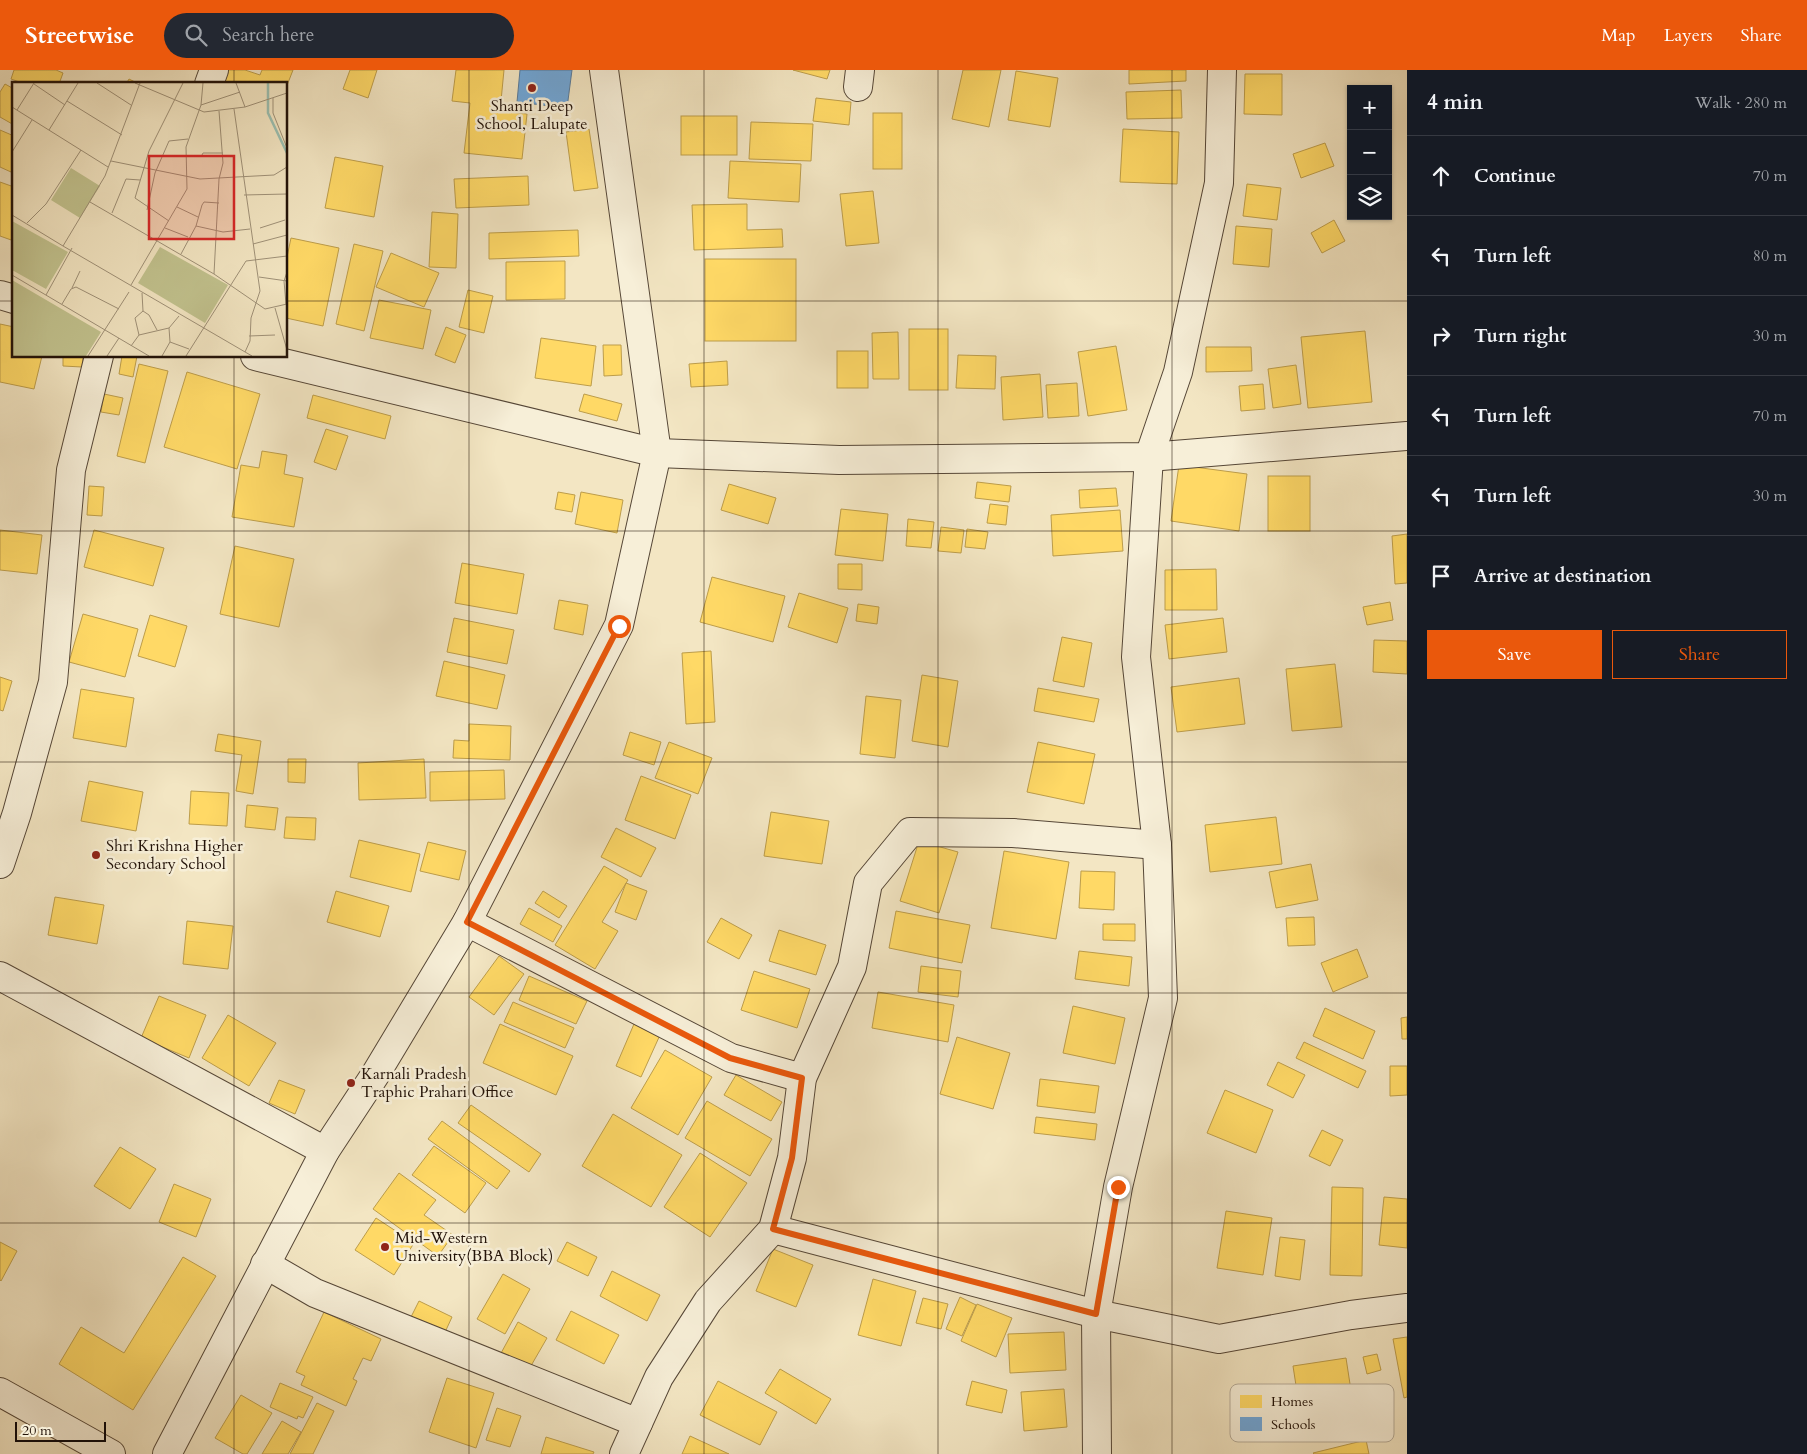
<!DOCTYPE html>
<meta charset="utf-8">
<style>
body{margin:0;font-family:Cardo,serif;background:#242831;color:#f1f3f6}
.controls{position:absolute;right:15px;top:15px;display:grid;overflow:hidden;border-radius:0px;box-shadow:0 1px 4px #0004}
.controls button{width:45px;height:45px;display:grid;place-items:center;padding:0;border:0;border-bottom:1px solid #363941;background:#171b24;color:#f1f3f6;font:25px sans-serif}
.scale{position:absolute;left:15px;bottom:12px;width:91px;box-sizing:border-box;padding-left:5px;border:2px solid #221208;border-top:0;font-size:14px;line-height:18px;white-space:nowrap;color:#221208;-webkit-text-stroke:4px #f7efd8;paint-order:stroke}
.stop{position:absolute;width:15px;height:15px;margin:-11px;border:4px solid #ea580c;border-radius:50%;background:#fff}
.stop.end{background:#ea580c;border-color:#fff;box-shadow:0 1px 5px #0008}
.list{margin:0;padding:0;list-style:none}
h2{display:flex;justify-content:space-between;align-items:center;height:65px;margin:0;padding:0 20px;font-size:21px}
h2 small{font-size:16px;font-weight:400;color:#9ea1a6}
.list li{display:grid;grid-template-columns:32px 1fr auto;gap:15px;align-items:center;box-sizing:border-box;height:80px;padding:0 20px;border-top:1px solid #363941}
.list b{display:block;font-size:19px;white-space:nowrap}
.list em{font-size:16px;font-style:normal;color:#9ea1a6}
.actions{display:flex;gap:10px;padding:15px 20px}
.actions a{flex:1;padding:11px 0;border:1px solid #ea580c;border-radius:0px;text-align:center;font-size:18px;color:#ea580c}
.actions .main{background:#ea580c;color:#fff}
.icon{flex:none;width:28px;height:28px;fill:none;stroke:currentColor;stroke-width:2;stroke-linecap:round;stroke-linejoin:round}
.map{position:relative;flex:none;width:1407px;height:1384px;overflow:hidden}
header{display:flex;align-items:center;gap:30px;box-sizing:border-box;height:70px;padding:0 25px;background:#ea580c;color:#fff}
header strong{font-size:24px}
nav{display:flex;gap:28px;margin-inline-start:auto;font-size:18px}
.search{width:350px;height:45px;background:#242831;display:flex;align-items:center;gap:12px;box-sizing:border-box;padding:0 18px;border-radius:28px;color:#9ea1a6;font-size:19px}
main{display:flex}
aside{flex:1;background:#171b24}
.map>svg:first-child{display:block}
</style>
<header>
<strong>Streetwise</strong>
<div class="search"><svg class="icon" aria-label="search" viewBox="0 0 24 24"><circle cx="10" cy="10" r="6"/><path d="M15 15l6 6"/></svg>Search here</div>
<nav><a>Map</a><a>Layers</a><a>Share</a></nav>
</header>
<main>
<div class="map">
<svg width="1407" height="1384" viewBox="0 0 1407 1384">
<rect width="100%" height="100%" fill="#f3e6c3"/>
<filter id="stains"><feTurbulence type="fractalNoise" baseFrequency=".004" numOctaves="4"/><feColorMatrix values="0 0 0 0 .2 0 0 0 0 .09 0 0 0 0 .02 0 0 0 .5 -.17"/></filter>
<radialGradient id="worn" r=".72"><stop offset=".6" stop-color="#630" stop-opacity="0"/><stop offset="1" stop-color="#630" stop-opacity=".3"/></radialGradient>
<g fill="#ffd966" stroke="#bd9d4a">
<polygon points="14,0 56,0 63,3 59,14 25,14 11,9"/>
<polygon points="223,0 245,0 260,5 262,0 293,0 286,18 286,14 218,14"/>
<polygon points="350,0 377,0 368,28 343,19"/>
<polygon points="456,0 504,0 500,41 527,44 522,89 464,83 470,33 452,31"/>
<polygon points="793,0 830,0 827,9"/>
<polygon points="963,0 1001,0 989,57 952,49"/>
<polygon points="1129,0 1186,0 1186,11 1129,14"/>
<polygon points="1016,1 1058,8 1050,57 1008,50"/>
<polygon points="1245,4 1282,4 1282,45 1244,44"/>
<polygon points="129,9 139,14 126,14"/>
<polygon points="5,14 14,19 14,55 0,47 0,22"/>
<polygon points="1181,20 1182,48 1127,49 1126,22"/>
<polygon points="816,28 851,32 849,55 813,51"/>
<rect x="873" y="43" width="29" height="56"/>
<rect x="681" y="46" width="56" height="39"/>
<polygon points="751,52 813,54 811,91 749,89"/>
<polygon points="589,59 598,118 574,121 566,62"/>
<polygon points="1123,59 1179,62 1177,114 1120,112"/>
<polygon points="0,60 14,66 14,95 11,102 0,97"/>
<polygon points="1325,73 1334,96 1301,108 1293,84"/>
<polygon points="335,87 383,96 374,147 325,138"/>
<polygon points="730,91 801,94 799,132 728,128"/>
<polygon points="528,106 529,135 456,138 454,109"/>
<polygon points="0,112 14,117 14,171 0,166"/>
<polygon points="1247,114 1281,118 1277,150 1243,146"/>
<polygon points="873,121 879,173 846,176 840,124"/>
<polygon points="747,134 747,160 782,159 783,177 694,180 692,135"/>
<polygon points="432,142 458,144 456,198 429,197"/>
<polygon points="1334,150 1345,171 1322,183 1311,163"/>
<polygon points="1236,156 1272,159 1269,197 1233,194"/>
<polygon points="578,160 579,186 489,189 489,163"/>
<polygon points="291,168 339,178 323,256 286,248 286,192"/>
<polygon points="354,174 383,181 364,261 336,254"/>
<polygon points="391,183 439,203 424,237 376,217"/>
<rect x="705" y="189" width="91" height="82"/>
<polygon points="565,191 565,229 506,230 506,192"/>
<polygon points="468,220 493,226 484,263 459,257"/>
<polygon points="379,230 431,240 423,279 370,268"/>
<polygon points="0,254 14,257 14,286 42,286 34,319 0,312"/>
<polygon points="446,257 466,265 455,293 435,285"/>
<rect x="909" y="259" width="39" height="61"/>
<polygon points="1365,261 1372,332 1308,338 1301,267"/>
<polygon points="898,262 899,309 873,309 872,263"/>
<polygon points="541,268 596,276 591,316 535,308"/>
<polygon points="603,275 621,275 622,305 604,306"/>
<polygon points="1116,276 1127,340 1088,346 1078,282"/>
<polygon points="1206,277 1251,277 1252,301 1206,302"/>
<rect x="837" y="281" width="31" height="37"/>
<polygon points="958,285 996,286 995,319 956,318"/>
<polygon points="63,286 83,286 82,297 63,296"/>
<polygon points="122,286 137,286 133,307 119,304"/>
<polygon points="727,291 728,315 691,317 689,294"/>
<polygon points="139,294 168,301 145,393 117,386"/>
<polygon points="1296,295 1301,334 1273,338 1268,299"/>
<polygon points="187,302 260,324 237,399 164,377"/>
<polygon points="1040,304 1043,347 1003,350 1001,307"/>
<polygon points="1077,313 1079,346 1048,348 1046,315"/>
<polygon points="1263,314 1265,339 1241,341 1239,316"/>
<polygon points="104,324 123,328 119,345 101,342"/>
<polygon points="584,324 622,334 617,351 579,341"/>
<polygon points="313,325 391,346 385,369 307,348"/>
<polygon points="326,359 348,366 336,400 314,392"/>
<polygon points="262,381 287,385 284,404 303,408 294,457 232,447 241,395 259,398"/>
<polygon points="1179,395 1247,404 1239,461 1171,451"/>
<rect x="1268" y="406" width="42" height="55"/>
<polygon points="977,412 1011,416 1009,432 975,428"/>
<polygon points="729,414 776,428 768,454 721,440"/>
<polygon points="89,416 104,417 102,446 87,445"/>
<polygon points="1116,418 1118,436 1080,438 1079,420"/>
<polygon points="558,422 575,425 572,442 555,439"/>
<polygon points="581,422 623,430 617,463 575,454"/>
<polygon points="990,434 1008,436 1006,455 987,453"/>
<polygon points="841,439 888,444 883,491 835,485"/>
<polygon points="1120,440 1123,481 1053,486 1051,445"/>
<polygon points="908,449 934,452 931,478 906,476"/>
<polygon points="941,457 964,460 961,483 938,481"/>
<polygon points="967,459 988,462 985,479 965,477"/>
<polygon points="0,460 42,465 37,504 0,500"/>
<polygon points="94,460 164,478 153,516 84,497"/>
<polygon points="1407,464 1407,513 1395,514 1392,466"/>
<polygon points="235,476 294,489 279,557 220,544"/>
<polygon points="462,493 524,504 517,544 455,533"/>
<polygon points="838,494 862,494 862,520 838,519"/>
<polygon points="1216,499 1217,540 1165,540 1165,500"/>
<polygon points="712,507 785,526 773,572 700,552"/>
<polygon points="799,523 848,538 837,573 788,557"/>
<polygon points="559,530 588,535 583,565 554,559"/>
<polygon points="1390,532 1393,550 1367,555 1363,537"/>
<polygon points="858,534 879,537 877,554 856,551"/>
<polygon points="83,544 138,559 125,607 69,592"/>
<polygon points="150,545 187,556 175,597 138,586"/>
<polygon points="454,548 514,560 507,594 447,582"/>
<polygon points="1223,548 1227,582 1169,589 1165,555"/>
<polygon points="1062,567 1092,573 1084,617 1053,611"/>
<polygon points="1374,570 1407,571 1407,604 1373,602"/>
<polygon points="711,581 715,652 686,654 682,583"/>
<polygon points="444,591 505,605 497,639 436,626"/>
<polygon points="1335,594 1342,657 1292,661 1286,599"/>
<polygon points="922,605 958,611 948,677 912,671"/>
<polygon points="0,607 12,611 3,641 0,640"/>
<polygon points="1239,608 1245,654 1177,662 1171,617"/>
<polygon points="1038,618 1099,629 1094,652 1034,641"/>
<polygon points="81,619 134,628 126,677 73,668"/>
<polygon points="866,626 901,630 895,688 860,684"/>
<polygon points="469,654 511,656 510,690 453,688 454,670 469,671"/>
<polygon points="630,662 661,672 654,695 623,685"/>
<polygon points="218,664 261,671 253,724 236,721 242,685 215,681"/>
<polygon points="669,672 712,688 698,724 655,708"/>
<polygon points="1038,672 1095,684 1084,734 1027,722"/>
<polygon points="288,689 306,689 305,713 288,712"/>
<polygon points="424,689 426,728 359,730 358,693"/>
<polygon points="504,700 505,729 430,731 430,702"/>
<polygon points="641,706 691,725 675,769 625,750"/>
<polygon points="89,711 143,722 136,761 81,751"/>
<polygon points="191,721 229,723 227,756 189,754"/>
<polygon points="247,735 278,738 275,760 245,757"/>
<polygon points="771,742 829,751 822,794 764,786"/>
<polygon points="286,747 316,748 315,770 284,768"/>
<polygon points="1276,747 1282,794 1210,802 1205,755"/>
<polygon points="616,758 656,778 641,807 601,787"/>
<polygon points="359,770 420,784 411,822 350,807"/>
<polygon points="919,771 958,782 939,843 900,831"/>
<polygon points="428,772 466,781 459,810 420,801"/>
<polygon points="1004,781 1069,792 1056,869 991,858"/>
<polygon points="1311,794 1318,830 1276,838 1269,802"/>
<polygon points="604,796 628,810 602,852 618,861 595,899 555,875"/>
<polygon points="1081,801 1115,802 1114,840 1079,838"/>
<polygon points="626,813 647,821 636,850 615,842"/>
<polygon points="336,821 389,836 380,867 327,852"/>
<polygon points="543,821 567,836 559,848 535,833"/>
<polygon points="55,827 104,835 97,874 48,865"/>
<polygon points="529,838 562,856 553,872 520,854"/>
<polygon points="896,841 970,855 962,893 889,878"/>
<polygon points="1314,847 1315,875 1288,876 1286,848"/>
<polygon points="721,848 752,865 739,889 707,872"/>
<polygon points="187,851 233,856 228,899 183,894"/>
<polygon points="1103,854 1135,854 1135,871 1103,870"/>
<polygon points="779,860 826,875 816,905 769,891"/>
<polygon points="1357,879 1368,907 1333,922 1321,893"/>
<polygon points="1079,881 1132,887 1129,916 1075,909"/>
<polygon points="499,886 524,904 494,945 469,927"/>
<polygon points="921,896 961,901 958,927 918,922"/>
<polygon points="754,901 810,919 797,958 741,940"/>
<polygon points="529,906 587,931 576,954 519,930"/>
<polygon points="878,922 954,935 948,972 872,958"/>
<polygon points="159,926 206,945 189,988 141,968"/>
<polygon points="513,932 574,958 565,978 504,952"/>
<polygon points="1073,936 1125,948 1115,994 1063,983"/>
<polygon points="1325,938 1375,961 1363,989 1313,966"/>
<polygon points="228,945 276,973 249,1016 202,988"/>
<polygon points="1407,947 1407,969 1402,969 1401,948"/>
<polygon points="500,954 573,986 556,1025 483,993"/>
<polygon points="634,954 660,965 641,1007 616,996"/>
<polygon points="957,967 1010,983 993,1039 940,1024"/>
<polygon points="1304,972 1366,1001 1358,1018 1296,988"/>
<polygon points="665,980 712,1007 678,1065 631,1038"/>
<polygon points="1278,992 1305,1005 1293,1028 1267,1015"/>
<polygon points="1390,996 1407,996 1407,1025 1390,1026"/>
<polygon points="736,1005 782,1032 771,1051 724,1025"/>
<polygon points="1040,1009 1099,1016 1095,1043 1037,1036"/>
<polygon points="279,1010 305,1020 295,1044 269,1033"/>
<polygon points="1225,1020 1273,1040 1256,1083 1207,1063"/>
<polygon points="707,1031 772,1069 750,1106 685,1068"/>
<polygon points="471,1035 541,1084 529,1102 458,1053"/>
<polygon points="613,1044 682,1085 651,1137 582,1096"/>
<polygon points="1036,1047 1097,1054 1095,1070 1034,1063"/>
<polygon points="442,1051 510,1101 497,1119 428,1069"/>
<polygon points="1322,1060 1343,1070 1330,1096 1309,1086"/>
<polygon points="434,1076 486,1113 465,1143 412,1105"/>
<polygon points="120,1077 156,1099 130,1139 94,1116"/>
<polygon points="700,1083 747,1113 710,1167 664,1137"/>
<polygon points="399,1103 436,1130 424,1145 453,1165 438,1186 373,1139"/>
<polygon points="174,1114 211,1129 196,1167 159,1152"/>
<polygon points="1332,1117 1363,1118 1362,1206 1330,1205"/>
<polygon points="1384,1127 1407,1129 1407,1178 1379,1175"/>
<polygon points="1226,1141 1272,1148 1263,1205 1217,1198"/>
<polygon points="376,1148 414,1173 394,1205 355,1180"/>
<polygon points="1280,1167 1305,1170 1300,1210 1275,1206"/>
<polygon points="0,1172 17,1181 1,1211 0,1210"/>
<polygon points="567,1172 597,1187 588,1206 557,1191"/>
<polygon points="773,1179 813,1195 796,1237 756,1221"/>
<polygon points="183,1187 216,1206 133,1340 59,1294 81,1257 124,1283"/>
<polygon points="612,1201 660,1225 647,1251 600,1226"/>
<polygon points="503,1204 530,1219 505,1264 477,1249"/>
<polygon points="873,1209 916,1221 901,1276 858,1265"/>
<polygon points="960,1227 976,1235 962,1266 946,1259"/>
<polygon points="923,1228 948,1234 941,1259 916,1253"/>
<polygon points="419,1231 452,1247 441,1271 407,1255"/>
<polygon points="977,1234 1012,1248 996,1287 961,1271"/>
<polygon points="571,1241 619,1265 604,1294 556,1270"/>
<polygon points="324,1242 381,1269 371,1291 363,1288 353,1309 357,1311 346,1336 301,1315 305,1306 296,1302"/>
<polygon points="518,1252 547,1268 528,1301 500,1285"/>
<polygon points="1064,1262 1066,1300 1010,1303 1008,1264"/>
<polygon points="1407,1267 1407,1327 1404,1328 1393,1269"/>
<polygon points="1377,1284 1381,1300 1367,1304 1363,1287"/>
<polygon points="1346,1288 1354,1340 1301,1348 1293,1296"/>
<polygon points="780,1299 831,1329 816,1354 765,1323"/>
<polygon points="447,1308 494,1323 476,1378 429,1362"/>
<polygon points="718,1311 777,1342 760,1375 700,1345"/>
<polygon points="972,1311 1007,1320 1002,1343 966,1335"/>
<polygon points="280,1313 313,1327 303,1348 298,1346 297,1349 270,1337"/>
<polygon points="1064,1319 1067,1357 1024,1361 1021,1322"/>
<polygon points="241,1325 272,1343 247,1384 243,1384 215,1368"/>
<polygon points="317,1333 334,1341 313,1384 290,1384"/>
<polygon points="497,1338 521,1346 510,1377 486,1370"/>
<polygon points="282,1351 301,1362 288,1384 262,1384"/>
<polygon points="690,1366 729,1384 682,1384"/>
<polygon points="546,1367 594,1382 593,1384 541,1384"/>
<polygon points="1366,1370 1369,1384 1314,1384 1313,1383"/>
</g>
<polygon fill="#6fa8dc" stroke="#587b9c" points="520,0 572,0 567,38 517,32"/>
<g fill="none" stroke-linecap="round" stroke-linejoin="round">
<g stroke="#564737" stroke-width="30">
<g id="minor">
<polyline points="209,14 214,0"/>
<polyline points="858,17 860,0"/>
<polyline points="0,225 14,229"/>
<polyline points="255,286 657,383 839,390 1149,387 1407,366"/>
<polyline points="0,794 17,743 53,612 71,400 99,286"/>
<polyline points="467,852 731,988 802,1008"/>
<polyline points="0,906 325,1081"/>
<polyline points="773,1159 1096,1244 1219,1269 1351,1245 1407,1238"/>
<polyline points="265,1194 315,1223 638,1353"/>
<polyline points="0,1322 111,1384"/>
<polyline points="167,1384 325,1081 375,1005 467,852 619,555 657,383 604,0"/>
<polyline points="624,1384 659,1307 708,1231 773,1159 792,1088 802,1008 852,897 868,813 910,762 1013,763 1157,775"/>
<polyline points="1097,1384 1096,1244 1118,1117 1163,928 1157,775 1136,587 1149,387 1178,302 1219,113 1222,0"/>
</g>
</g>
<use href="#minor" stroke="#f7efd8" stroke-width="28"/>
</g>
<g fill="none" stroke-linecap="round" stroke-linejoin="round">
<polyline stroke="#ea580c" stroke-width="6" points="619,556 467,852 730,988 802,1008 792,1088 773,1159 1096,1244 1118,1117"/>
</g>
<path fill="none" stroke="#221208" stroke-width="1" stroke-opacity="0.55" d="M234,0V14M469,0V1384M704,0V1384M938,0V1384M1172,0V1384M0,231H14M286,231H1407M234,286V1384M0,461H1407M0,692H1407M0,923H1407M0,1153H1407"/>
<g fill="#8f2418" stroke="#f7efd8" stroke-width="2">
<circle cx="532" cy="18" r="5"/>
<circle cx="96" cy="785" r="5"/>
<circle cx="351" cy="1013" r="5"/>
<circle cx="385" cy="1177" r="5"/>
</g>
<g text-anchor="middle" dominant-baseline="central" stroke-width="5" stroke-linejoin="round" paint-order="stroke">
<g font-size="16" fill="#221208" stroke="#f7efd8" text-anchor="start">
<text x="532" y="36" text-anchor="middle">Shanti Deep<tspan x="532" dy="18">School, Lalupate</tspan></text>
<text x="106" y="776">Shri Krishna Higher<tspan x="106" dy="18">Secondary School</tspan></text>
<text x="361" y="1004">Karnali Pradesh<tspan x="361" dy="18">Traphic Prahari Office</tspan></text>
<text x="395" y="1168">Mid-Western<tspan x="395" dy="18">University(BBA Block)</tspan></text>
</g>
</g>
<g transform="translate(12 12)">
<rect width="275" height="275" fill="#f3e6c3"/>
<path d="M59,86L88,104L68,136L39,118ZM0,139L56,170L34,207L0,188ZM148,165L216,203L193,241L126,201ZM0,198L89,250L74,274H0Z" fill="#c2c38f"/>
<path fill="none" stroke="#9bc0b2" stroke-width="2.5" d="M256,1V31L275,71"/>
<path fill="none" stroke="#9f9178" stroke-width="1" d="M85,1L119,23M123,1L192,30L233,25L275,11M224,1L233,25M22,2L53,23M261,16V31L275,66M55,19L110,53M189,23L228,10M0,25L96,85M222,27L248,209L239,236L238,259L233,270M5,28L22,1M37,48L66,1M0,70L20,38M189,75L191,71H211M99,79L188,97L262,93L275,85M232,113L275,112M78,120L202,192L253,227L275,222M165,125L186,135M135,128L143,91L157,59L176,57M100,131L114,97L128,98M0,133L51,164L93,94L128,1M157,139L123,116L137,69L171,1M15,141L34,122L69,68M184,144L211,150L238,147M153,146L176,155M248,146L273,138M241,162L275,153M51,164L240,274M169,172L184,144L190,123L192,120L207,121M202,192L207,97L211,81L207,29M0,193L137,274M247,195L275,199M119,203L175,107L174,65L189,23L191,1M60,206L68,189M34,213L60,166M50,222L59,207L64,205L107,227M274,222L272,199L275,190M263,226L275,268M131,229L137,233L145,248M127,253L123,236L131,229L130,211M237,254L263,253M158,260L177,267M119,264L127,253L157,246L167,234M76,274L117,210M95,274L107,256M150,274L158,260L157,246M174,274L234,179L275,174"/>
<path fill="#d62828" fill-opacity="0.15" stroke="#d62828" stroke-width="2.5" d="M137,74H222V157H137Z"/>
<rect width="275" height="275" fill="none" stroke="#221208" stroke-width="2.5"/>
</g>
<rect x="1230" y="1314" width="164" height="58" rx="8" fill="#f7efd8" stroke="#b7ad9a" stroke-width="1"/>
<rect x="1240" y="1325" width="22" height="13" fill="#ffd966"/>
<rect x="1240" y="1347" width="22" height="14" fill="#6fa8dc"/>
<g font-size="14" fill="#221208">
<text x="1271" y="1336">Homes</text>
<text x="1271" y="1359">Schools</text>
</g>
<rect width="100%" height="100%" filter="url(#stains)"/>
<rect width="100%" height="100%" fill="url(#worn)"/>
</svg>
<div class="controls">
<button>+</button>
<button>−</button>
<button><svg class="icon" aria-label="layers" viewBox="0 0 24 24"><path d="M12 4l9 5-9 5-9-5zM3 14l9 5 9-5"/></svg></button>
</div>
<div class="scale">20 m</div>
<div class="stop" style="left:619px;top:556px"></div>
<div class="stop end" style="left:1118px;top:1117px"></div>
</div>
<aside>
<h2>4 min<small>Walk · 280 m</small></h2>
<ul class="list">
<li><svg class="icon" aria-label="ahead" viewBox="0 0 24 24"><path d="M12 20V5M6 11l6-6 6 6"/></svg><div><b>Continue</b></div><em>70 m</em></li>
<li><svg class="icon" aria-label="left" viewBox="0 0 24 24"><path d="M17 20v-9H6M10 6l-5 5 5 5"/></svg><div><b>Turn left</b></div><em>80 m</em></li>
<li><svg class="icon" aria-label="right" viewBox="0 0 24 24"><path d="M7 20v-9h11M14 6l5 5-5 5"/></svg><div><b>Turn right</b></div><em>30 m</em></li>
<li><svg class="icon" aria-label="left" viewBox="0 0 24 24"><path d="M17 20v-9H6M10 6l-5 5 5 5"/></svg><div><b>Turn left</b></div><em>70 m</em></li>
<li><svg class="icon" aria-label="left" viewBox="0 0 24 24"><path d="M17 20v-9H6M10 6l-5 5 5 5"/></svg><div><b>Turn left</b></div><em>30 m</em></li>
<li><svg class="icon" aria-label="arrive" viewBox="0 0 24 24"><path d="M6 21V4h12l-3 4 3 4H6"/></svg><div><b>Arrive at destination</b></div></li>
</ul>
<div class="actions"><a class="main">Save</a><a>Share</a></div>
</aside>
</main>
